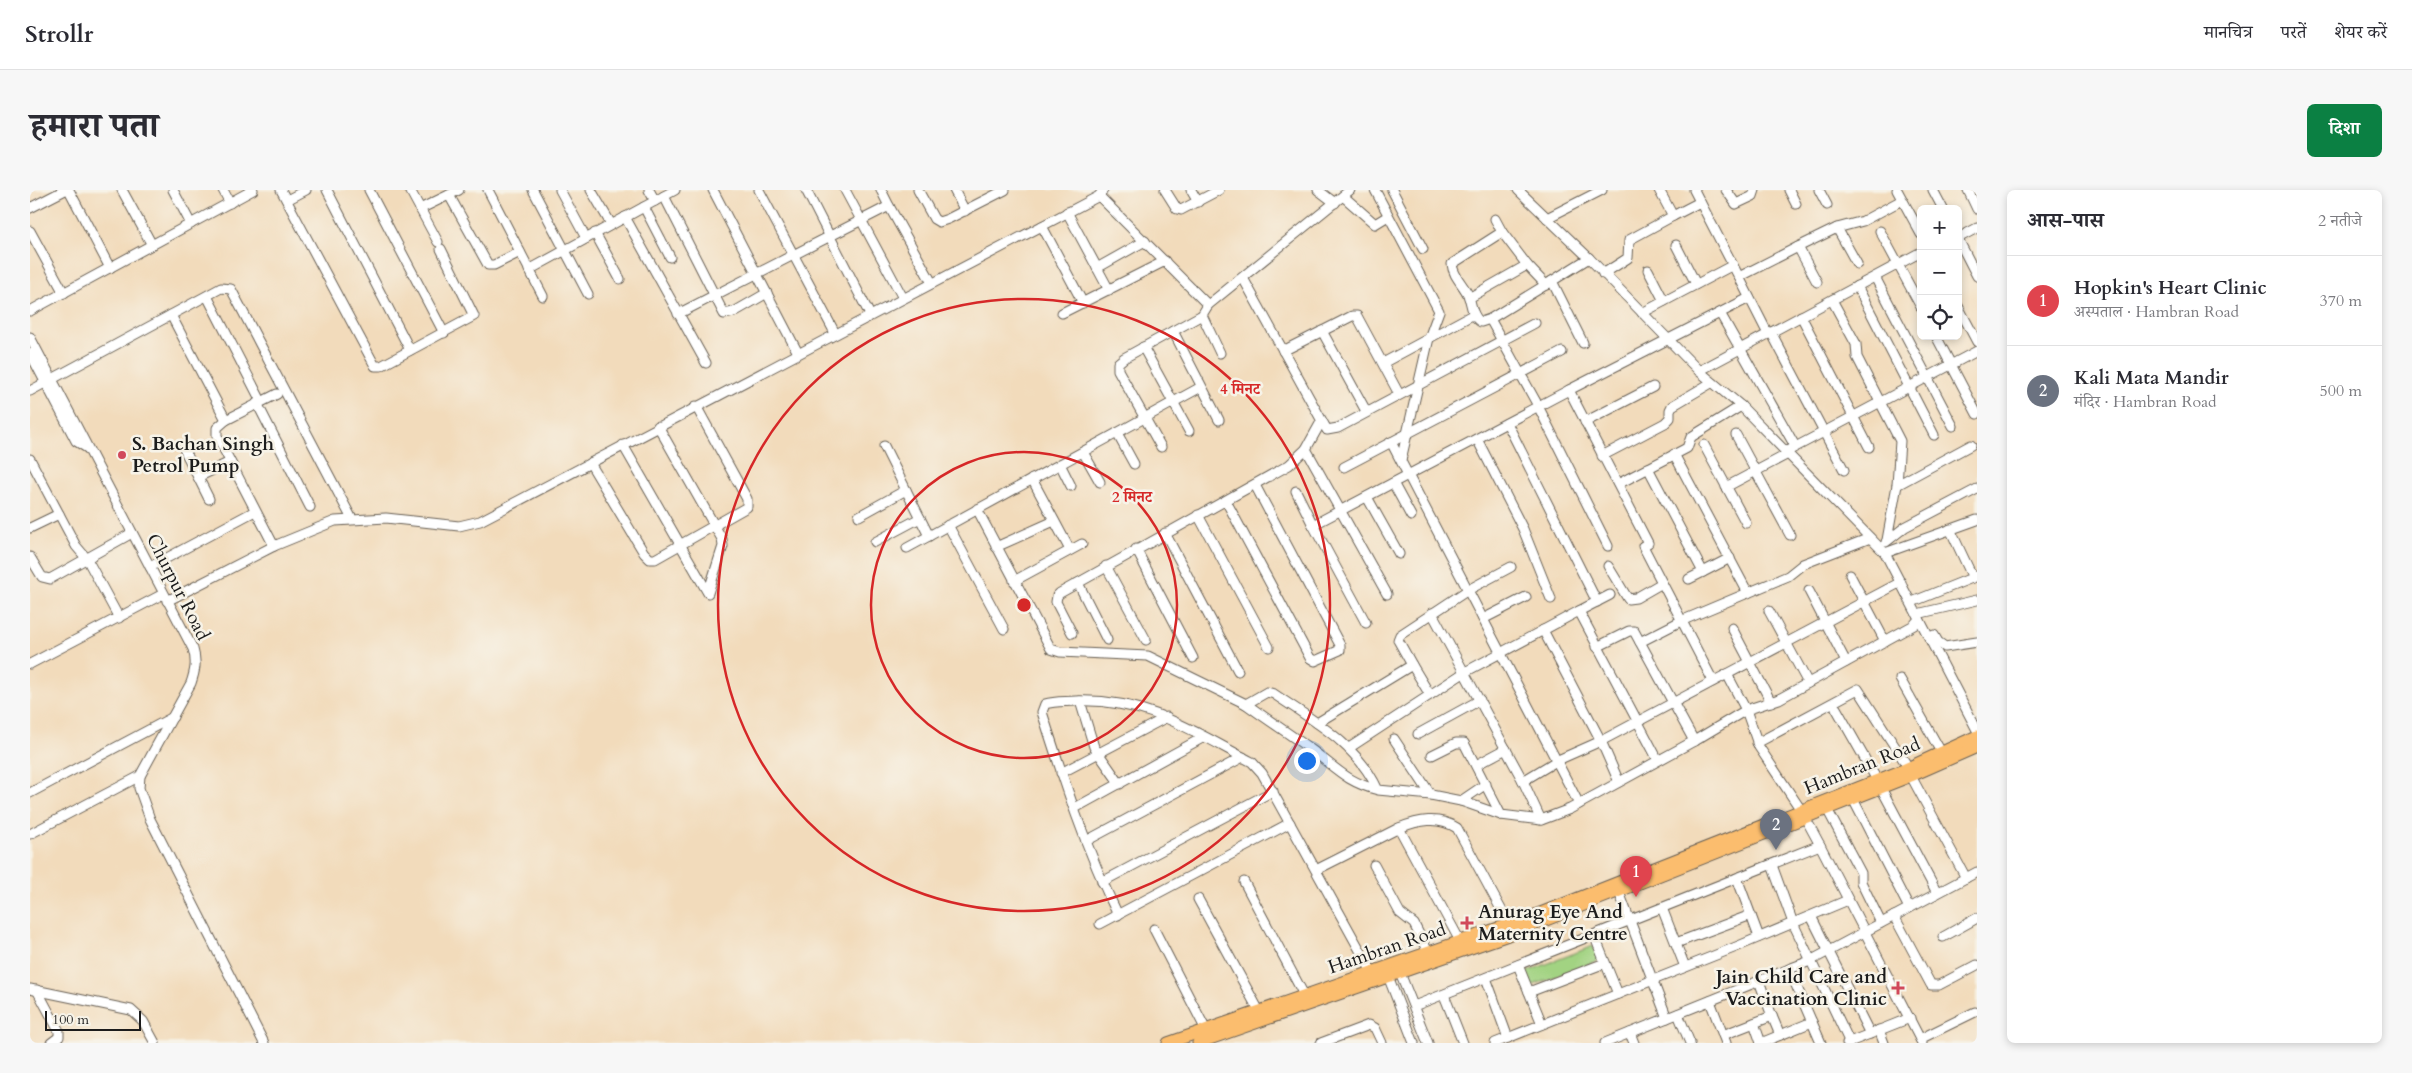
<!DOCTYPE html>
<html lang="hi">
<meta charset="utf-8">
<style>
body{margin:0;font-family:Cardo,"Noto Serif Devanagari",serif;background:#f7f7f7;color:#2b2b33}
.controls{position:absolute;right:15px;top:15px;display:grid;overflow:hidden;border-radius:8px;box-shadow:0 2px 8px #0003}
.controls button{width:45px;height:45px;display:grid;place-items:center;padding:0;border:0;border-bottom:1px solid #e1e1e2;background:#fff;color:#2b2b33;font:25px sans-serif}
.scale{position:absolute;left:15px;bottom:12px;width:96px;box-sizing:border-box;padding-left:5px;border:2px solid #1c1c1c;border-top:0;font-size:14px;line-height:18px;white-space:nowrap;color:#1c1c1c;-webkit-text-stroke:4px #f7f3e8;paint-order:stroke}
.you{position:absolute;left:1276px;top:570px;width:18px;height:18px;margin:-12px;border:4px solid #fff;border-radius:50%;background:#1a73e8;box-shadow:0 0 0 8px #1a73e833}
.badge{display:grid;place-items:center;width:32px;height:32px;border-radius:50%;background:#0b8043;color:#fff;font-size:16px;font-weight:700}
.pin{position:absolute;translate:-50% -41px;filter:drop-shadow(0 1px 2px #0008)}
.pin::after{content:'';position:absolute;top:26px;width:18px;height:15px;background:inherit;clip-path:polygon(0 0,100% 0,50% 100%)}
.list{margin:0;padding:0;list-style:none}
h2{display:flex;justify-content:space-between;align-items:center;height:65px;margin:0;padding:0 20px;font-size:21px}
h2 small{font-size:16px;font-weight:400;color:#7c7c81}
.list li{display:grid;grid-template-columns:32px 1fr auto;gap:15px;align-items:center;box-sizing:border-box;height:90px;padding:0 20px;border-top:1px solid #e1e1e2}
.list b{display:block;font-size:19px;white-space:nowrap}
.list p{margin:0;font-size:16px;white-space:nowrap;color:#7c7c81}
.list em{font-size:16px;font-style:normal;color:#7c7c81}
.icon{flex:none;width:28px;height:28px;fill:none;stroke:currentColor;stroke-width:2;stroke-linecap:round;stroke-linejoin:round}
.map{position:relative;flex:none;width:1947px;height:853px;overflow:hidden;border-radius:8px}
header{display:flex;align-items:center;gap:30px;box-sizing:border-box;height:70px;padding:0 25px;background:#fff;border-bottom:1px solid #e1e1e2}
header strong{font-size:24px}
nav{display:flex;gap:28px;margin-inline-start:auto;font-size:18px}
.intro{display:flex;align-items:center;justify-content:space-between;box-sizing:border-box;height:120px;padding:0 30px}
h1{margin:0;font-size:35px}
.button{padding:12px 22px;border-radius:8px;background:#0b8043;color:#fff;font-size:18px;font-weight:700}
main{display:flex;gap:30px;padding:0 30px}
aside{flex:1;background:#fff;border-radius:8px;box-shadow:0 2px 8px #0003}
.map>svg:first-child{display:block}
</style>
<header>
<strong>Strollr</strong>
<nav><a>मानचित्र</a><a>परतें</a><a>शेयर करें</a></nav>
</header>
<div class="intro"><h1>हमारा पता</h1><a class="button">दिशा</a></div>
<main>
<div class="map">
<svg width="1947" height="853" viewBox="0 0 1947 853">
<rect width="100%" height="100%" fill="#f7f3e8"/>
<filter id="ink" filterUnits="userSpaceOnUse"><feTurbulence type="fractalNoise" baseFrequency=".02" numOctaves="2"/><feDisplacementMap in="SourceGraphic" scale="10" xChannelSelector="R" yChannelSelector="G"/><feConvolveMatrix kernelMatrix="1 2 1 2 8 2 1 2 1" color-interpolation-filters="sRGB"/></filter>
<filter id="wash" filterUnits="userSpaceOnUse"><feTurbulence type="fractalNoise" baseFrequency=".0096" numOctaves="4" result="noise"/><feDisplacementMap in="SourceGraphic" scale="20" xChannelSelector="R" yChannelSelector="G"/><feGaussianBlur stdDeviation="1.12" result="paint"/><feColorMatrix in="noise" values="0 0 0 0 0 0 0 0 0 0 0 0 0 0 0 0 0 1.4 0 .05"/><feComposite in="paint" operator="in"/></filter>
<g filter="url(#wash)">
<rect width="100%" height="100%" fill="#f2dbbb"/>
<polygon fill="#a2d382" stroke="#5f784f" points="1563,756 1569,770 1501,796 1496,782"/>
</g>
<g filter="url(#ink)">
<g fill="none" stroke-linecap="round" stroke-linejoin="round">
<g stroke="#675f54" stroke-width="11">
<g id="minor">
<polyline points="39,0 80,78"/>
<polyline points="92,0 122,55"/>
<polyline points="143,0 161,34"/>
<polyline points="193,0 200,13"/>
<polyline points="251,0 345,176 351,176 444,126 411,59"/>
<polyline points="297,0 380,160"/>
<polyline points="339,0 414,143"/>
<polyline points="380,0 408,52"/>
<polyline points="458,0 513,106"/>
<polyline points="503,0 558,104"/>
<polyline points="530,0 556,48"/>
<polyline points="561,0 581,34"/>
<polyline points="619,0 625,11"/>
<polyline points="683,0 768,163"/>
<polyline points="729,0 805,143"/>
<polyline points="776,0 840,125"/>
<polyline points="815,0 873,108"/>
<polyline points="851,0 859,16"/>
<polyline points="888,0 904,29 909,32 918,29 975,0"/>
<polyline points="924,0 935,21"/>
<polyline points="1135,0 1147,19 1151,20 1189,0"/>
<polyline points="1161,0 1168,12"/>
<polyline points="1288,0 1305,13"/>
<polyline points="1345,0 1409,121 1399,148 1371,270"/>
<polyline points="1362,0 1393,59"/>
<polyline points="1488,0 1559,68 1669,181 1711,216 1855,363 1947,540"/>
<polyline points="1629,0 1643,26 1670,12"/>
<polyline points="1664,0 1709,87"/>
<polyline points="1696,0 1706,14 1723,6 1725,0"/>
<polyline points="1759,0 1766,14"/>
<polyline points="1789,0 1797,15"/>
<polyline points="1867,0 1891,44"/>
<polyline points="1903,0 1913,19"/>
<polyline points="1938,0 1947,19"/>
<polyline points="419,5 458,75 464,75 490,62"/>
<polyline points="634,6 694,124 704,122 737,103"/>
<polyline points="1069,6 1178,115"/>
<polyline points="1313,6 1345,34 1358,26"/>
<polyline points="257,10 276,0"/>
<polyline points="614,17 640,67"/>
<polyline points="0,18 35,0"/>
<polyline points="390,19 429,0"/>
<polyline points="1037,22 1079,100"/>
<polyline points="595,27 676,173"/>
<polyline points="1517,28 1572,0"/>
<path d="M1465,29L1472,42L1422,74C1423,87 1435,96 1439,107C1442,116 1442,127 1451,132L1460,129L1522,91"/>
<polyline points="1012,36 1053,113"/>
<polyline points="0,41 34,103"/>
<polyline points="1850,41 1891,117"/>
<polyline points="1472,42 1497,75 1516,95"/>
<polyline points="565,43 590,89"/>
<polyline points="1928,48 1947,38"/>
<polyline points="1928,49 1947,86"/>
<polyline points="1646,55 1666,94"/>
<polyline points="1827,74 1807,38 1833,31 1872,10"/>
<polyline points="1067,78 1115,51"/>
<polyline points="499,80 645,0"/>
<polyline points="1618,80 1634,111"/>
<polyline points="1573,84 1598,68 1599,50 1643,26"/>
<polyline points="1845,87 1923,236"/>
<polyline points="1213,88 1297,240 1308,238 1505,133"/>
<polyline points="1787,92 1768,57 1807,38"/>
<polyline points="1827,96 1904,245"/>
<polyline points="177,106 231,211"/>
<polyline points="1439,108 1497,75"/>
<polyline points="1802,110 1826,154 1827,167 1870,251 1867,295"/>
<polyline points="1928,116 1947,152"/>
<polyline points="0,121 223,0"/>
<polyline points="1032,123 1135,71"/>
<polyline points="1612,123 1703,75"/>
<polyline points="1690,123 1765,256"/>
<polyline points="648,124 859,16 902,93"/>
<polyline points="141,125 196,230 247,204"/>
<polyline points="1172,125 1190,163"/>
<polyline points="1771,126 1839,257"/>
<polyline points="1460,129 1506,212 1578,356"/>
<polyline points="1143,141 1189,230"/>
<polyline points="1292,141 1336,221"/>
<polyline points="1741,142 1814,280"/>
<polyline points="1738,144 1709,87 1768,57"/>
<polyline points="1906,146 1947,224"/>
<path d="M0,147L163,459C167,472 165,481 161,493L110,586L109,598L120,629L234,853"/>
<polyline points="1553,153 1522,91 1559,68"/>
<polyline points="1113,157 1159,241"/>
<polyline points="1253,161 1322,126 1327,126 1369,204"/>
<polyline points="0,163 46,251 57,258"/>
<polyline points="1353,173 1444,124"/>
<polyline points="1669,181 1891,62"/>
<polyline points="1539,200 1719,108"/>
<polyline points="0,201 191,98 201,99 322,329"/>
<polyline points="227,213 280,317"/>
<polyline points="196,230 187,238 187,246 244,356"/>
<polyline points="1555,232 1623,197"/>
<polyline points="1477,233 1567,412"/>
<polyline points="1087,243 1104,274"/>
<polyline points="1706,245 1760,345"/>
<polyline points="1447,249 1493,339 1521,409"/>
<polyline points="1361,252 1549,614"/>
<polyline points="593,255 678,403 693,356 692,349 628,236"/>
<polyline points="1674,255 1716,333"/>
<polyline points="854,256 899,346"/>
<polyline points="1131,257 1088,180 1088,173 1094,168 1172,125 1178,115 1320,0"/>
<polyline points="154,259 168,287"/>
<polyline points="1276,259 1357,404"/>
<polyline points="1053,262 1070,292"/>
<polyline points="1756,262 1947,161"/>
<polyline points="1644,264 1718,403"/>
<polyline points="1572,266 1635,233 1640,228 1640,220 1642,216 1681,193"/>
<polyline points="0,269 46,356 57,369 89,428"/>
<polyline points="560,273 614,363 620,369 625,369 717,317 717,309 666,216"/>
<polyline points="1030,274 1041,296"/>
<polyline points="1314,277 1532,162"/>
<polyline points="1618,278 1673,382 1659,389"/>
<polyline points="1002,289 1040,360"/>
<polyline points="1363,293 1381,326"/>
<polyline points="1588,294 1657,258 1661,247 1711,216"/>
<polyline points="1696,297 1758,264"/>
<polyline points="1266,301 1283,335 1539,200 1618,353 1613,356 1683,491"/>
<polyline points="1337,307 1369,364"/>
<polyline points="179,309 168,287 200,272"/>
<polyline points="1196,311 1280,468 1285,471 1310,460 1310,455 1225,295"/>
<polyline points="947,319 1021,459 1030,462 1118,466 1216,514"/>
<polyline points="1168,325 1239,457"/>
<polyline points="829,326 876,300"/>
<polyline points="918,335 974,439"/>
<polyline points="1283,335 1336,433"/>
<polyline points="0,338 29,324"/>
<polyline points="1920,339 1943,388"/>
<polyline points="1135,343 1208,481"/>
<polyline points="1857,350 1867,295 1941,255"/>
<polyline points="845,352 890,328"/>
<polyline points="1856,352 1875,337 1947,299"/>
<polyline points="966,357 1024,331"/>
<polyline points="877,358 1171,197"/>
<polyline points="1106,359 1163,468"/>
<polyline points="1855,363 1947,330"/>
<polyline points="0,367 12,387 20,389 102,343"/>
<polyline points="1076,376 1116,450"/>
<polyline points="1578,376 1598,409 1606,408 1632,393"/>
<polyline points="120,377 225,321"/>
<polyline points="1673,382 1700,368"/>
<polyline points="1820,385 1855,451"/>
<polyline points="984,391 1052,354"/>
<polyline points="1048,393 1077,450"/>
<polyline points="1779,401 1816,472"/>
<polyline points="137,411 244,356 305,331 356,328 429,336 450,331 1069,6 1073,0"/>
<polyline points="1882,412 1947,386"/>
<polyline points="1549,421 1580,405"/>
<polyline points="1739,421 1778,493"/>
<polyline points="1402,423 1493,591 1528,570 1571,551 1871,392"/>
<polyline points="1887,424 1947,410"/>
<polyline points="1453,429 1496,407"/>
<polyline points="1702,438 1741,512"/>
<polyline points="1513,440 1571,551 1589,592"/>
<polyline points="1042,443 1026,412 1027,406 1030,403 1259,275 1276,259 1291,232"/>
<polyline points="1904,445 1908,452 1915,457 1947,452"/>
<polyline points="1610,452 1651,431 1758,386 1773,374 1840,348"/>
<polyline points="1567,457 1599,441 1604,441 1664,551 1716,520 1749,509 1884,435 1889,429"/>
<polyline points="0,474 133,404"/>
<polyline points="1382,475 1368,450 1370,445 1438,400 1481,377"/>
<polyline points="1697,484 1716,520 1729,557 1771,620 1790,655 1892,853"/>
<polyline points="1870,489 1911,562"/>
<polyline points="1050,511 1064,557 1090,594"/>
<polyline points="1806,518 1847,590"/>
<polyline points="1287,533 1382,475 1400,505"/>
<polyline points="1388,544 1450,510"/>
<polyline points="1364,549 1401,605"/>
<polyline points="1727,553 1828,499 1878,577"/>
<polyline points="1319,558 1435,482 1549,421 1628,570"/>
<polyline points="1402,565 1426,553 1434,553 1471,625 1511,630 1493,591"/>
<polyline points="1446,575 1476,559"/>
<polyline points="1031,583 1137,527"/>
<polyline points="1881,586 1936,688"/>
<polyline points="1851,598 1907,703"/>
<path d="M1348,600C1317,592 1307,579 1283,561C1261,545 1238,530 1216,514L1237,502L1244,504C1285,532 1327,554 1348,600L1401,605L1431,611L1456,594"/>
<polyline points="0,603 143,527"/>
<polyline points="1823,609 1879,718"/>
<polyline points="1431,611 1471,625"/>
<polyline points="1045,618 1174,547"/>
<polyline points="1797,619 1831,683 1831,692 1851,733"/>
<polyline points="1511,630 1540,619 1664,551"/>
<path d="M1369,638C1389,630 1408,626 1427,638L1479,734"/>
<polyline points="0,644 110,586"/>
<polyline points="1056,651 1213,567"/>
<polyline points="1344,675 1370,723 1384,734 1398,762"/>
<polyline points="1742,675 1763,733 1820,853"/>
<polyline points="1286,680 1369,638 1430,751"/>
<polyline points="1707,688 1729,747"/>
<polyline points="1072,692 1243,601"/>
<polyline points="1214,692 1274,805"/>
<polyline points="1589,702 1637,828"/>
<polyline points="1168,709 1229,821"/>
<polyline points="1632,718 1655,777"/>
<path d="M1088,725C1056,660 1034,591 1012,522L1015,514C1025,511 1036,512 1046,511C1115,508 1163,541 1222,572L1232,583L1342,782"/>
<polyline points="1781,726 1840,844"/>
<polyline points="1864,726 1901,795 1909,795 1947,775"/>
<polyline points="1070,734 1260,633"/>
<polyline points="1124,739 1176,840"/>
<polyline points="1564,745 1588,804"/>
<polyline points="1913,747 1947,728"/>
<polyline points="1646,753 1721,725"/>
<polyline points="1488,775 1512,834"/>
<polyline points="1368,778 1398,853"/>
<polyline points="1759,779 1780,771 1947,682"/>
<polyline points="1356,781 1384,853"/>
<polyline points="1456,788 1478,848"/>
<polyline points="0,799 101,820 113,831 125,853"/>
<polyline points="7,800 29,841 29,847 21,853"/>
<polyline points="1499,802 1575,773"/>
<polyline points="1414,805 1433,853"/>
<polyline points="1680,811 1696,853"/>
<polyline points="1384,816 1790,655"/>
<polyline points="1648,824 1660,853"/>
<polyline points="1742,826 1750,845"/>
<polyline points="1724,833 1731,853"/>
<polyline points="1849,840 1854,853"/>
<polyline points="1600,843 1604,853"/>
<polyline points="1693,845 1742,826 1729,791"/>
<polyline points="1890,849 1945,822"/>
<polyline points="1291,853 1339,835 1345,838 1352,853"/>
<polyline points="1465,853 1706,757 1818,710"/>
<polyline points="1575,853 1759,779 1791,853"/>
<polyline points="1731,853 1782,832"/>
<polyline points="1817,853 1880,828"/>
</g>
</g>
<g stroke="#675f54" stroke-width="13">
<g id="major">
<polyline points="1138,853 1500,727 1873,580 1947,546"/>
<polyline points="1168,853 1478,745 1881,586 1947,557"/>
</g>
</g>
<use href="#minor" stroke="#fff" stroke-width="9"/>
<use href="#major" stroke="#fbbd6e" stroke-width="11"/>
</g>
</g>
<g fill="none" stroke="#d62828" stroke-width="2.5">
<circle cx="994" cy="415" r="153"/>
<circle cx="994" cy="415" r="306"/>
</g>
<g fill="#d1495b" stroke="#f7f3e8" stroke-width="2">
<circle cx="92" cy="265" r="5"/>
<path d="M1434.5 725.5h5v5h5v5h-5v5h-5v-5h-5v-5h5z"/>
<path d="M1865.5 790.5h5v5h5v5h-5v5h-5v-5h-5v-5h5z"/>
</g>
<g text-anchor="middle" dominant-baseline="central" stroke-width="5" stroke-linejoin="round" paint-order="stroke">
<g font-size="19" font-weight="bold" fill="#1c1c1c" stroke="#f7f3e8" text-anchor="start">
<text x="102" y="254">S. Bachan Singh<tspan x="102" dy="22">Petrol Pump</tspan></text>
<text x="1448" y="722">Anurag Eye And<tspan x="1448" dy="22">Maternity Centre</tspan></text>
<text x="1857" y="787" text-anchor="end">Jain Child Care and<tspan x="1857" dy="22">Vaccination Clinic</tspan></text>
</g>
<g font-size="19" fill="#1c1c1c" stroke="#f7f3e8">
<text transform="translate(148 397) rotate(63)">Churpur Road</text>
<text transform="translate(1832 576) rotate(-22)">Hambran Road</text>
<text transform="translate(1357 758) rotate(-19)">Hambran Road</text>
</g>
</g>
<circle cx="994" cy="415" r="8" fill="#d62828" stroke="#f7f3e8" stroke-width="2.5"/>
<g font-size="15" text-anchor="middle" font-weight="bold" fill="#d62828" stroke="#f7f3e8" stroke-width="5" stroke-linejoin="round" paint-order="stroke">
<text x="1210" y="204">4 मिनट</text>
<text x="1102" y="312">2 मिनट</text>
</g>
</svg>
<div class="controls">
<button>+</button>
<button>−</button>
<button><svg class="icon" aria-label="locate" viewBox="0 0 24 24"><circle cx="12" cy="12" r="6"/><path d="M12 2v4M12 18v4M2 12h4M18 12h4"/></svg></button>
</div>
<div class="scale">100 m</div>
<div class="you"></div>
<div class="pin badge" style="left:1606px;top:707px;background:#e0444e">1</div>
<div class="pin badge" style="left:1746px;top:660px;background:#6b7280">2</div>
</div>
<aside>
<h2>आस-पास<small>2 नतीजे</small></h2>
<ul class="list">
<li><span class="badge" style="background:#e0444e">1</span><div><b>Hopkin's Heart Clinic</b><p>अस्पताल · Hambran Road</p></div><em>370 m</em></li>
<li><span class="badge" style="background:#6b7280">2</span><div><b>Kali Mata Mandir</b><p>मंदिर · Hambran Road</p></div><em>500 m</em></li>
</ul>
</aside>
</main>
